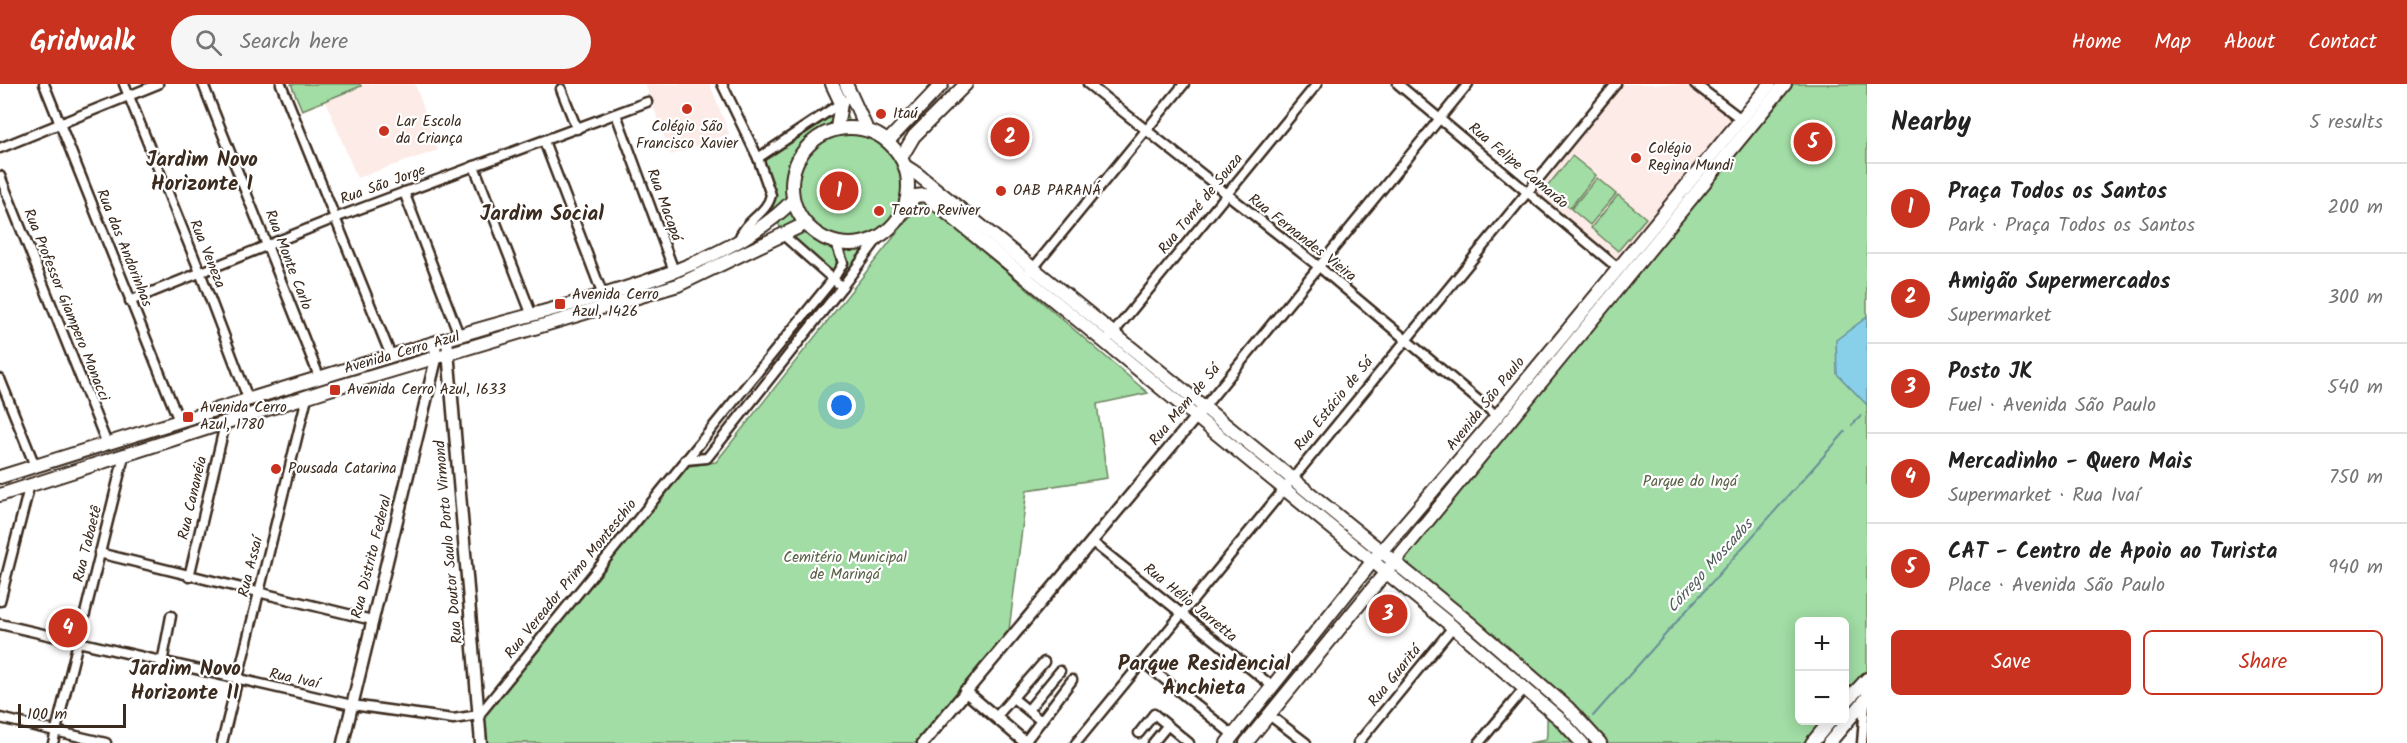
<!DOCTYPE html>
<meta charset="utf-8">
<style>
body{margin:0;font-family:Kalam,sans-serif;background:#f6f6f6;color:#222}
.controls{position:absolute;right:18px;bottom:18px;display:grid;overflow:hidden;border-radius:9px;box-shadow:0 3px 15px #0003}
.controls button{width:54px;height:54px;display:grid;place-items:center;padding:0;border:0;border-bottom:2px solid #e0e0e0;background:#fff;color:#222;font:30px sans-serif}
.scale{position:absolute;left:18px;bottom:15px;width:108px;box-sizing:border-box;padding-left:6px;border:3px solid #3b2a1e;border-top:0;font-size:16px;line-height:21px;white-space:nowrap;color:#3b2a1e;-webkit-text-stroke:4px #fff;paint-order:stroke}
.you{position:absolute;left:842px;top:322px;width:21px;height:21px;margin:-15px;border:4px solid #fff;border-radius:50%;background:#1a73e8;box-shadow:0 0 0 9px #1a73e833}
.badge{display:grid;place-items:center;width:39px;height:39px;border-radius:50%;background:#c8321e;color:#fff;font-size:20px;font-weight:700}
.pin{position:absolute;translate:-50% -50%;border:3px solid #fff;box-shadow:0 2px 6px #0006}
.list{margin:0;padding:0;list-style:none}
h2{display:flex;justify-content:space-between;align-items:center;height:78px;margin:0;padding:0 24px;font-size:26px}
h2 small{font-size:20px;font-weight:400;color:#767676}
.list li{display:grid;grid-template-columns:39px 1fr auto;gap:18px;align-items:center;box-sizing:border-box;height:90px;padding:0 24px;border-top:2px solid #e0e0e0}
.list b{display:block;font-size:22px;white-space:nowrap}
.list p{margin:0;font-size:20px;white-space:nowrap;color:#767676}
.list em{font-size:20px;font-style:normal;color:#767676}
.actions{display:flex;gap:12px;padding:18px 24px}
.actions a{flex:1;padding:14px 0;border:2px solid #c8321e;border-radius:9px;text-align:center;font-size:21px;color:#c8321e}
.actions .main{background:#c8321e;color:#fff}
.icon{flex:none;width:33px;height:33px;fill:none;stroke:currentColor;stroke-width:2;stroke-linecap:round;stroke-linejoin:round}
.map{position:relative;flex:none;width:1867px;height:659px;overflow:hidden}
header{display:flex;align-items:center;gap:36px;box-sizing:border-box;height:84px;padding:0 30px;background:#c8321e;color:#fff}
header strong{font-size:28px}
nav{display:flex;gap:33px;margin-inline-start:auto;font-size:21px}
.search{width:420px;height:54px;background:#f6f6f6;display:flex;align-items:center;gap:15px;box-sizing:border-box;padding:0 21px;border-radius:33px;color:#767676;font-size:22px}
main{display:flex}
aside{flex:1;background:#fff}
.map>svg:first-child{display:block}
</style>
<header>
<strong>Gridwalk</strong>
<div class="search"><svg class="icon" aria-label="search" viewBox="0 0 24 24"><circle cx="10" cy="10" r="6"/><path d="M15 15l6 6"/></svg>Search here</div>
<nav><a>Home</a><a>Map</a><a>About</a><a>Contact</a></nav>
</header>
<main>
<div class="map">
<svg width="1867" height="659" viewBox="0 0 1867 659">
<rect width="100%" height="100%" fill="#fff"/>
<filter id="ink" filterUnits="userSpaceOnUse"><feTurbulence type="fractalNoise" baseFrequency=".0167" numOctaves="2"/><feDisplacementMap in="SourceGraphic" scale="12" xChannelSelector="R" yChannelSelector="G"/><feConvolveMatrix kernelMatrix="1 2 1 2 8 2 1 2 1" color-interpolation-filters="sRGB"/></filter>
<g filter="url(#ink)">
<g fill="#fcebe7">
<polygon points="290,0 415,0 438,66 357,94 326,18 301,28"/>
<polygon points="645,0 710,0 729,50 671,71"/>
<polygon points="1622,0 1690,0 1738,36 1619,184 1533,112"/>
</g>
<g fill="#a1dda4" stroke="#6e8461" stroke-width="1.5">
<polygon points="291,0 360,0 361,2 302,26"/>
<polygon points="1792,0 1867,0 1867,588 1845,609 1844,538 1800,538 1800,636 1822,637 1803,659 1602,659 1397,476"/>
<path d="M841,19L852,43C893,50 924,91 900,132C894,142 885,146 878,155C865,170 854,187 842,203L782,150L758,74Z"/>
<polygon points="1572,72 1596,91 1570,124 1546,104"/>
<polygon points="1597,94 1616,110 1590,141 1571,125"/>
<polygon points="1618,111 1646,134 1618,167 1591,144"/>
<polygon points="923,116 1148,309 1097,320 1107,394 1027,406 1009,546 917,659 486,659 483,632 689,382 716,378"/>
<path d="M1548,626L1580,659H1529L1546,656C1548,648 1546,637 1548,626Z"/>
</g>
<polygon fill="#88d0e9" stroke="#698e98" stroke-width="1.5" points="1867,233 1867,321 1837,290 1836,256"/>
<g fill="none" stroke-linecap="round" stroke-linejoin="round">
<g stroke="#698e98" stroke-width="2">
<polyline points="1852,341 1861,332"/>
<polyline points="1593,632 1845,348"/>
</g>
<g stroke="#3b2a1e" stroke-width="13">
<g id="minor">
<polyline points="44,0 179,337"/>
<polyline points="124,0 200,188 249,317"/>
<polyline points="203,0 320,295"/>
<polyline points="281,0 391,272"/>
<path d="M722,0L758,74L771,111C767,130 745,136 738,157"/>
<polyline points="1088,0 1318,182 1497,332"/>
<polyline points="1398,0 1619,185"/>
<polyline points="1695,0 1741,35"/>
<polyline points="561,5 577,45"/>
<polyline points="616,30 674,187"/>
<polyline points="544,57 602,209"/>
<polyline points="0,64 158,0"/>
<polyline points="758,74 844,17"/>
<polyline points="474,82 531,229"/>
<polyline points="0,92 107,360"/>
<polyline points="404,108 459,251"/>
<polyline points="782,150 842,203"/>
<polyline points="1030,188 1184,0"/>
<polyline points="130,217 335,134 647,18"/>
<polyline points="1110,253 1317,0"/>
<polyline points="0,295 35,382"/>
<polyline points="1205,322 1468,0"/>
<polyline points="685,376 707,374 842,203 879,153"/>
<polyline points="1091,457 1272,602"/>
<polyline points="99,469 372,536"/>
<polyline points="189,493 225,340"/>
<polyline points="0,517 30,400"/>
<polyline points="0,540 352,621 453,635 479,631 834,194 843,179 836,159"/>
<polyline points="1143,578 1233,651"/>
<polyline points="162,579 171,532"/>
<polyline points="1013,614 1041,637"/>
<polyline points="1028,626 1060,587"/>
<polyline points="1268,630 1306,659"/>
<polyline points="996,633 1044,578"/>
<polyline points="0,634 106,659"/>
<polyline points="1139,649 1154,630 1189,659"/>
<polyline points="1025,658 1072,596"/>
<polyline points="53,659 124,372"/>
<polyline points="222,659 307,313"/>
<polyline points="1076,659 1616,0"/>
<polyline points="1153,659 1167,642"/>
<polyline points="1358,659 1453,543"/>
<polyline points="1479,659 1524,605"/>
<polyline points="1862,659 1867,596"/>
</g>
</g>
<g stroke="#3b2a1e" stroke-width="15">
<g id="tertiary">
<polyline points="447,255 481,659"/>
<polyline points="965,607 1026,659"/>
<polyline points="343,659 436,275 435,259"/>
<polyline points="923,659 1200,328"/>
</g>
</g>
<g stroke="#3b2a1e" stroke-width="16">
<g id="secondary">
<polyline points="832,0 841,19 837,44"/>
<polyline points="846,0 867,46"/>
<circle cx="850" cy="102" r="58"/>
<polyline points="888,57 942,0"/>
<polyline points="901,74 914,52 966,0"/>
<polyline points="905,82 916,89 1472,541 1568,624 1600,659"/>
<polyline points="900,132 915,112 925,111 1453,543 1560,635 1582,659"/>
<path d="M0,393C153,345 306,297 460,251C560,220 721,192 793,116"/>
<polyline points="0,411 327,306 678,201 805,140"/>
<polyline points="1844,620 1867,595"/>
<polyline points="1227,659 1372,478 1497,332 1770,0"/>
<polyline points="1246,659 1785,0"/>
<polyline points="1812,659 1831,636"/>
<polyline points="1829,659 1867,614"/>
</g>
</g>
<use href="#minor" stroke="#fff" stroke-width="8"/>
<use href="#tertiary" stroke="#fff" stroke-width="10"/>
<use href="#secondary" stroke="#fff" stroke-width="12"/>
</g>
</g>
<g fill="#c8321e" stroke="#fff" stroke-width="2">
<circle cx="687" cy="25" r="6"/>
<circle cx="881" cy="30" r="6"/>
<circle cx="384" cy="47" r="6"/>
<circle cx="1636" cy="74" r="6"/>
<circle cx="1001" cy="107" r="6"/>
<circle cx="879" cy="127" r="6"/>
<rect x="554" y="214" width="12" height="12" rx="3"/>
<rect x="329" y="300" width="12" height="12" rx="3"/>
<rect x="182" y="327" width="12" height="12" rx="3"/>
<circle cx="276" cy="385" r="6"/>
</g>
<g text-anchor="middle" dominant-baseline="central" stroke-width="4.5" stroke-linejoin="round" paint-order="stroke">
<g font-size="15" fill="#3b2a1e" stroke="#fff" text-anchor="start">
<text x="893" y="30">Itaú</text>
<text x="396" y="38">Lar Escola<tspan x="396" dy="17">da Criança</tspan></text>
<text x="687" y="43" text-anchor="middle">Colégio São<tspan x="687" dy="17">Francisco Xavier</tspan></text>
<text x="1648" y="65">Colégio<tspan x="1648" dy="17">Regina Mundi</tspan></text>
<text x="1013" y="107">OAB PARANÁ</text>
<text x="891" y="127">Teatro Reviver</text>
<text x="572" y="211">Avenida Cerro<tspan x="572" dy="17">Azul, 1426</tspan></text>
<text x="347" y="306">Avenida Cerro Azul, 1633</text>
<text x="200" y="324">Avenida Cerro<tspan x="200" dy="17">Azul, 1780</tspan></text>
<text x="288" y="385">Pousada Catarina</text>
</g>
<g font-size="15" fill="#3b2a1e" stroke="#fff">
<text transform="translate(1518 82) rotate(40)">Rua Felipe Camarão</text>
<text transform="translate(383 101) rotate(-20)">Rua São Jorge</text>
<text transform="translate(1201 120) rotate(-51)">Rua Tomé de Souza</text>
<text transform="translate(664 121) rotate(70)">Rua Macapá</text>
<text transform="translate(1302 154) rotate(38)">Rua Fernandes Vieira</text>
<text transform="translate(124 164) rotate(68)">Rua das Andorinhas</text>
<text transform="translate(207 170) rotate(68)">Rua Veneza</text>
<text transform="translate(288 176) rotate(69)">Rua Monte Carlo</text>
<text transform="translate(66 221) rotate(68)">Rua Professor Giampero Monacci</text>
<text transform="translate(402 269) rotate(-16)">Avenida Cerro Azul</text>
<text transform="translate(1334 320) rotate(-51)">Rua Estácio de Sá</text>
<text transform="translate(1486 320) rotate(-51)">Avenida São Paulo</text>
<text transform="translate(1185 321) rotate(-50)">Rua Mem de Sá</text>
<text transform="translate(193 414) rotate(-77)">Rua Cananéia</text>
<text transform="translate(449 458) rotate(-95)">Rua Doutor Saulo Porto Virmond</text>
<text transform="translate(88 460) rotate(-76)">Rua Tabaetê</text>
<text transform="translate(372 473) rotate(-76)">Rua Distrito Federal</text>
<text transform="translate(251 483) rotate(-76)">Rua Assaí</text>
<text transform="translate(571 495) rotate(-51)">Rua Vereador Primo Monteschio</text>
<text transform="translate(1190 519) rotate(39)">Rua Hélio Jarretta</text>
<text transform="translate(1395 592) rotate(-51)">Rua Guaritá</text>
<text transform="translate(294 595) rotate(12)">Rua Ivaí</text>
</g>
<g font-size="15" fill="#5a6046" stroke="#fff">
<text x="1690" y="398">Parque do Ingá</text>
<text x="845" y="474">Cemitério Municipal<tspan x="845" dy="17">de Maringá</tspan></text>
</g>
<g font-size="16" font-style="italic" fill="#525c5b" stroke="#fff">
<text transform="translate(1710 482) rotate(-48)">Córrego Moscados</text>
</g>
<g font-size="21" font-weight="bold" fill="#3b2a1e" stroke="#fff">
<text x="202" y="76">Jardim Novo<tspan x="202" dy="24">Horizonte I</tspan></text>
<text x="542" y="130">Jardim Social</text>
<text x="1204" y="580">Parque Residencial<tspan x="1204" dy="24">Anchieta</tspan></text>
<text x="185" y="585">Jardim Novo<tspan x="185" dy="24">Horizonte II</tspan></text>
</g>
</g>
</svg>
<div class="controls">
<button>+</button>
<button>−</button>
</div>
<div class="scale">100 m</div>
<div class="you"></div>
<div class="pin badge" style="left:839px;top:107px">1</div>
<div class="pin badge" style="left:1010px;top:53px">2</div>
<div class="pin badge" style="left:1388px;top:530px">3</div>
<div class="pin badge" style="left:68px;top:544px">4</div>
<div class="pin badge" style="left:1813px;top:58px">5</div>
</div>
<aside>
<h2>Nearby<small>5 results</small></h2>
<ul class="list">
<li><span class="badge">1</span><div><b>Praça Todos os Santos</b><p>Park · Praça Todos os Santos</p></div><em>200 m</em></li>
<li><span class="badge">2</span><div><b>Amigão Supermercados</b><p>Supermarket</p></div><em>300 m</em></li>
<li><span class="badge">3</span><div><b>Posto JK</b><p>Fuel · Avenida São Paulo</p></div><em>540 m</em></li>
<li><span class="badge">4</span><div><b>Mercadinho - Quero Mais</b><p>Supermarket · Rua Ivaí</p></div><em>750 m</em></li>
<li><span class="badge">5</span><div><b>CAT - Centro de Apoio ao Turista</b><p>Place · Avenida São Paulo</p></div><em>940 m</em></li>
</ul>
<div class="actions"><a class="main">Save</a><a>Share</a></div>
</aside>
</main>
